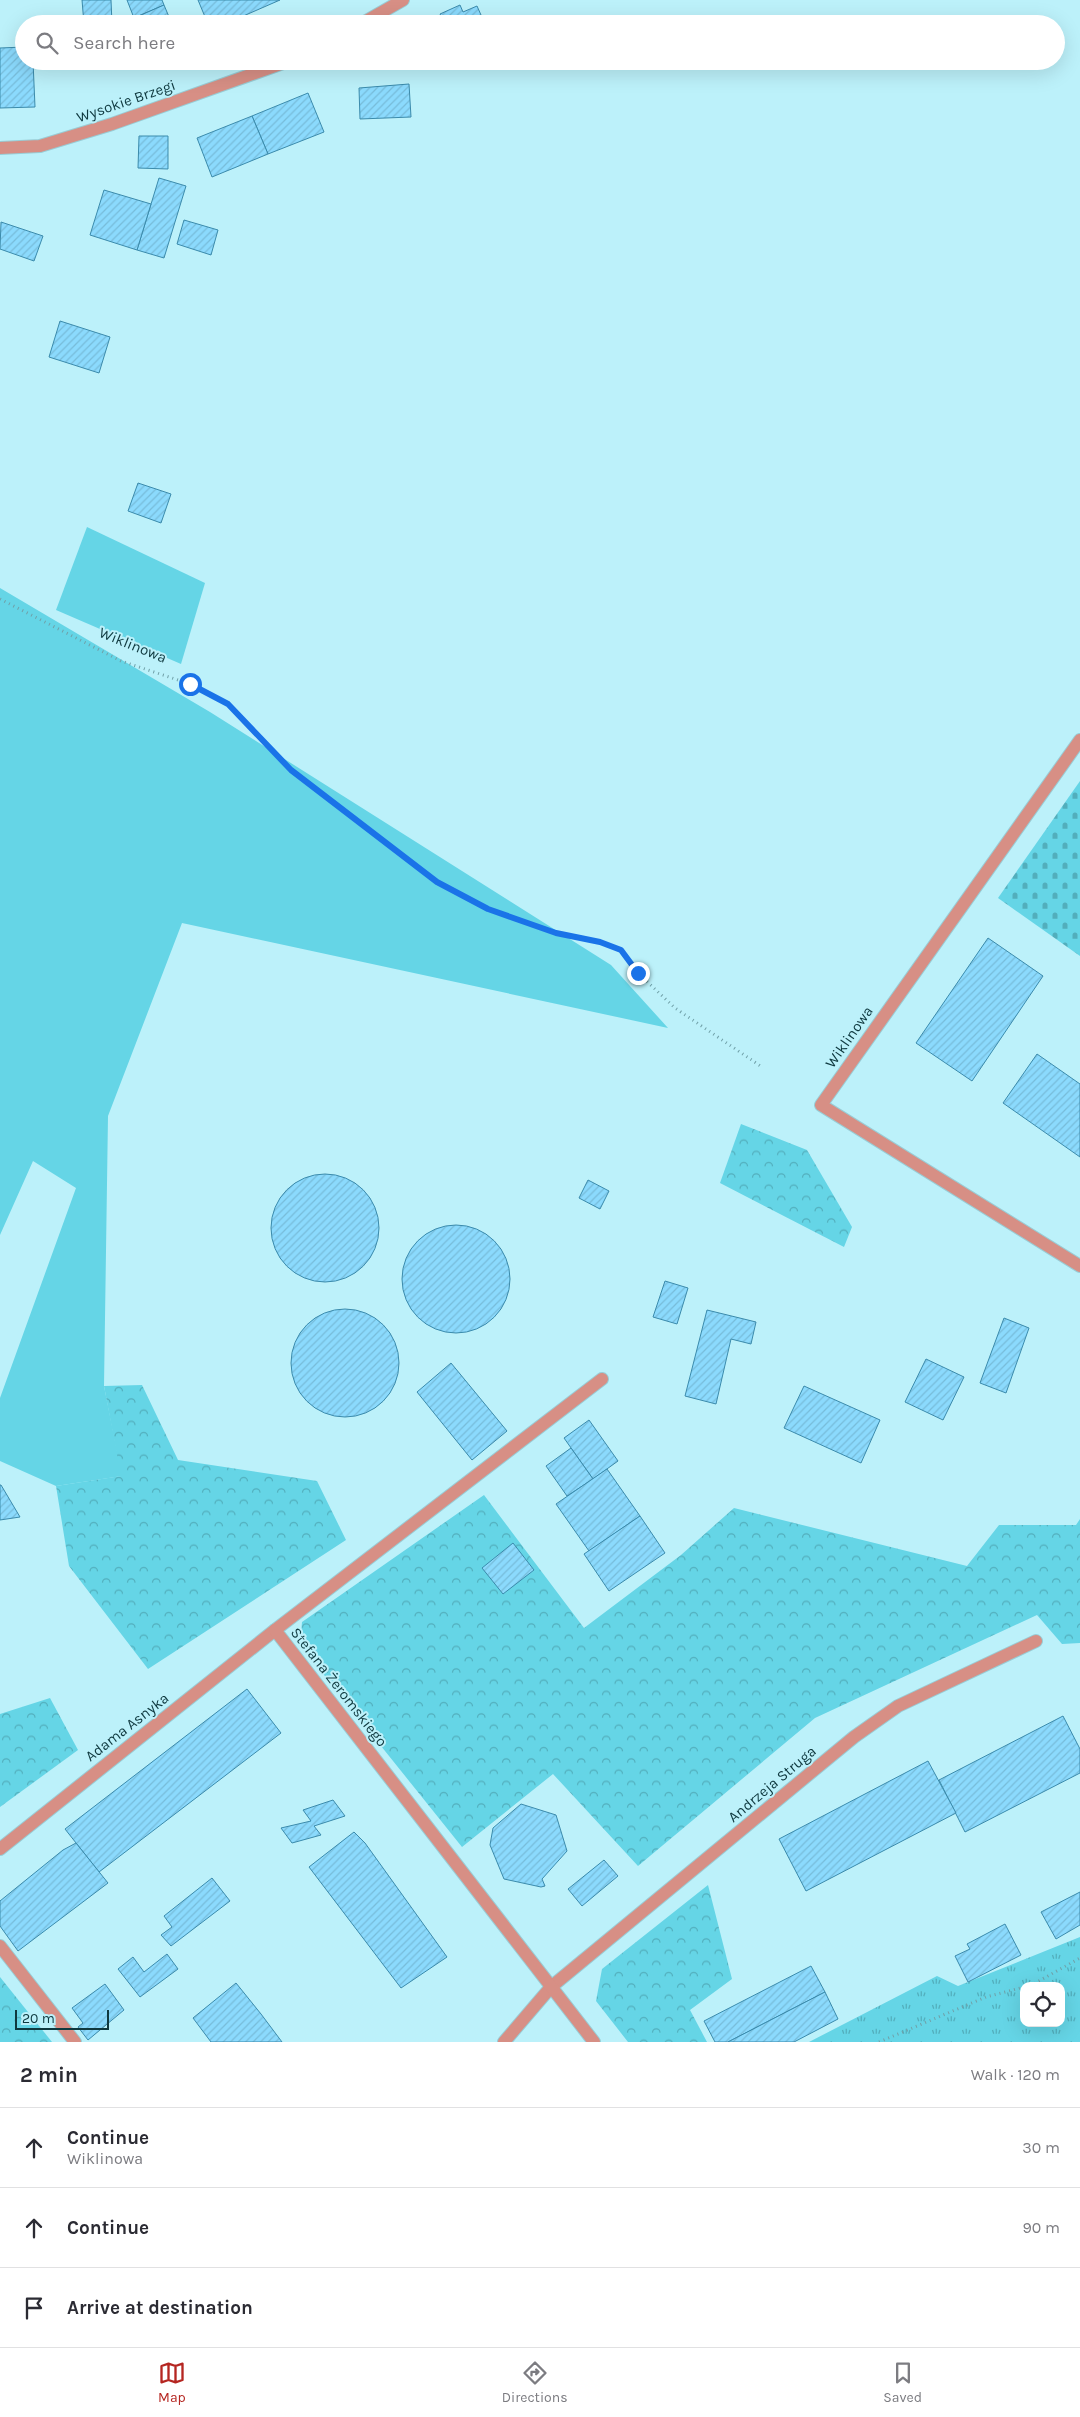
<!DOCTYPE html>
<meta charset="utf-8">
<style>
body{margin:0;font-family:Karla,sans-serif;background:#f2f2f3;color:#2b2b33}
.controls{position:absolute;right:15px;bottom:15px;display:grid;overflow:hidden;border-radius:10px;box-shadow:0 5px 20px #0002}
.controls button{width:45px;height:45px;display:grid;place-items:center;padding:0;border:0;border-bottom:1px solid #e1e1e2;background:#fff;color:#2b2b33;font:25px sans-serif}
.scale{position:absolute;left:15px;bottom:12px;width:94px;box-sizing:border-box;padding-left:5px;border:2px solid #0f393f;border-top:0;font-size:14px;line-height:18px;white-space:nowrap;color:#0f393f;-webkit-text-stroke:4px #bcf1fa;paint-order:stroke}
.stop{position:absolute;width:15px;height:15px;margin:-11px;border:4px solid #1a73e8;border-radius:50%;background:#fff}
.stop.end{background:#1a73e8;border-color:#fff;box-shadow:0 1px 5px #0008}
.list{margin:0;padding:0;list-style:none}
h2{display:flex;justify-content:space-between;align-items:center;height:65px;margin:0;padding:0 20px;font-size:21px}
h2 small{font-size:16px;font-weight:400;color:#7c7c81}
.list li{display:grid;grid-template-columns:32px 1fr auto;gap:15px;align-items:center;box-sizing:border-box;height:80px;padding:0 20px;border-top:1px solid #e1e1e2}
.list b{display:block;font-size:19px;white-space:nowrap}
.list p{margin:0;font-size:16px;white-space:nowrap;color:#7c7c81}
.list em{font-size:16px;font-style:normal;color:#7c7c81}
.icon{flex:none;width:28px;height:28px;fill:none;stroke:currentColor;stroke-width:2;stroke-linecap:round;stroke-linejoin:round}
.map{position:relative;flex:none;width:1080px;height:2042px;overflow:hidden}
.search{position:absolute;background:#fff;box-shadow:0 5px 20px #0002;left:15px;right:15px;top:15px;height:55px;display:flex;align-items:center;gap:12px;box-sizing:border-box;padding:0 18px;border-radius:28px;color:#7c7c81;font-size:19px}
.sheet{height:305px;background:#fff}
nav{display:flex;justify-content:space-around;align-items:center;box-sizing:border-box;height:70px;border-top:1px solid #e1e1e2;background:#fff;font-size:14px;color:#7c7c81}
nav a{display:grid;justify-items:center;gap:2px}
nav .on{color:#b52621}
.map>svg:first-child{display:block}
</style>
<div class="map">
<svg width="1080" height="2042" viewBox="0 0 1080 2042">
<defs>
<pattern id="forest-crowns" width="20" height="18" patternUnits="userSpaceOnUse" patternTransform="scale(1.25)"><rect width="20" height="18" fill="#65d5e6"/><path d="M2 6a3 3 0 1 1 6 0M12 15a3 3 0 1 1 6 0" fill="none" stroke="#52aebc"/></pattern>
<pattern id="cemetery-stones" width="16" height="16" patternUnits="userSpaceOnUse" patternTransform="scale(1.25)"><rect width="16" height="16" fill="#65d5e6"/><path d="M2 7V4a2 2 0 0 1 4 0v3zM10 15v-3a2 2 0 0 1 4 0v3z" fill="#52aebc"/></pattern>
<pattern id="park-tufts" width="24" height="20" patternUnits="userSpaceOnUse" patternTransform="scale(1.25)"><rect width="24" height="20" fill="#65d5e6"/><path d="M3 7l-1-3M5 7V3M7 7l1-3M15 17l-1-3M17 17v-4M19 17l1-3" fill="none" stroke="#52aebc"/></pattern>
<pattern id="building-hatch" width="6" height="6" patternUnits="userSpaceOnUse" patternTransform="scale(1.25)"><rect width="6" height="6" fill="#8bdafd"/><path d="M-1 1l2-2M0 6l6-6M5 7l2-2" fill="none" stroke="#77bcda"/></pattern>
</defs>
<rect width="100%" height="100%" fill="#bcf1fa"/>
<g fill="#65d5e6">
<polygon points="87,527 205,583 181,664 56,610"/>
<polygon points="0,588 210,712 611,965 668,1028 182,923 108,1116 104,1386 122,1476 56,1486 0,1461 0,1398 76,1188 33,1161 0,1235"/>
</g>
<g fill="url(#forest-crowns)">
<polygon points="741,1124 807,1150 852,1227 844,1247 720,1183"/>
<polygon points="142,1385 178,1460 317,1481 346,1540 148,1669 69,1566 56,1486 121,1476 104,1386"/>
<polygon points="484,1495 584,1628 681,1555 734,1508 967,1566 999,1525 1076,1525 1080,1519 1080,1643 1062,1644 1037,1615 815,1718 638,1866 553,1774 462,1847 300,1645 302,1622"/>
<polygon points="50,1698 78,1750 0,1807 0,1714"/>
<polygon points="708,1885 732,1979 690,2010 707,2042 628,2042 596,2001 602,1969"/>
<polygon points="0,1977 52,2042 0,2042"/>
</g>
<polygon fill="url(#cemetery-stones)" points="1080,781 1080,956 998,898"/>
<path fill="url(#park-tufts)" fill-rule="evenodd" d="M1080,1937V2042H809L937,1976L958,1986ZM1024,1986H1061V2023H1024Z"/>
<g fill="url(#building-hatch)" stroke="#3b8bac">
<polygon points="82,0 111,0 112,24 84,24"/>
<polygon points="127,0 162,0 164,5 134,18"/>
<polygon points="198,0 280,0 225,24 208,24"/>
<polygon points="164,5 172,24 119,24 134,18"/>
<polygon points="460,5 463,12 477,6 485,24 429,24 442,18 440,14"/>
<polygon points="24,47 24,61 33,61 35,107 0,108 0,48"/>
<polygon points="409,84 411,117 360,119 359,88"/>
<polygon points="308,93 324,132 268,154 252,116"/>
<polygon points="252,116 268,154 212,177 197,138"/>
<polygon points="139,136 168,136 168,169 138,168"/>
<polygon points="159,178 186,186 164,258 137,250"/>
<polygon points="104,190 151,204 137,250 90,235"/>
<polygon points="184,220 218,230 211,255 177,244"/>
<polygon points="1,222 43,236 34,261 0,249"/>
<polygon points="60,321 110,337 99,373 49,357"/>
<polygon points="138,483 171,494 161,523 128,511"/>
<polygon points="988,938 1043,976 972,1081 916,1043"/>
<polygon points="1037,1054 1080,1084 1080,1157 1003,1103"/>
<circle cx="325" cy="1228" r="54"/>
<polygon points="588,1180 609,1191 600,1209 579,1198"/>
<circle cx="456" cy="1279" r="54"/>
<polygon points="665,1281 688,1288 677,1324 653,1317"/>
<circle cx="345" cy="1363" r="54"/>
<polygon points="707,1310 756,1322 751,1344 731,1339 716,1404 685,1396"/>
<polygon points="1004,1318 1029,1328 1006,1393 980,1383"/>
<polygon points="926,1359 964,1377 943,1420 905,1402"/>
<polygon points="451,1363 507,1431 472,1460 417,1392"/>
<polygon points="804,1386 880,1420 861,1463 784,1428"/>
<polygon points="589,1420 618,1461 593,1479 564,1438"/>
<polygon points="571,1448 593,1479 567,1496 546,1466"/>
<polygon points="607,1469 640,1516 589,1551 556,1504"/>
<polygon points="0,1485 1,1485 20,1517 0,1520"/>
<polygon points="640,1516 665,1553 609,1591 584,1554"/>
<polygon points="513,1543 534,1570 503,1594 482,1568"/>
<polygon points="247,1689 281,1733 99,1872 65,1829"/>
<polygon points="1063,1716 1080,1749 1080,1773 965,1832 939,1780"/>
<polygon points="928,1761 956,1813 806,1891 779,1839"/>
<polygon points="333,1800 345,1816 314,1826 321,1835 292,1843 281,1828 311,1821 303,1810"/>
<polygon points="521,1804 556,1815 567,1851 542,1879 545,1886 541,1887 504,1879 490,1845 493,1828"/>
<polygon points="354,1832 365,1843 447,1957 401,1988 309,1867"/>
<polygon points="76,1843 108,1883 18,1951 0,1926 0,1901 63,1850"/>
<polygon points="604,1860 618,1876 582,1906 568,1889"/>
<polygon points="212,1878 230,1901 171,1946 161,1935 172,1927 164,1916"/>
<polygon points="1080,1892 1080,1925 1056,1939 1041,1912"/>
<polygon points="1005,1924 1021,1955 968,1982 955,1956 970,1949 967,1944"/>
<polygon points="167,1954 178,1969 140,1997 118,1969 133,1957 144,1972"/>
<polygon points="811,1966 825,1992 728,2042 715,2042 704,2021"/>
<polygon points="236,1983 261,2014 282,2042 211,2042 193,2018"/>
<polygon points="105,1984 124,2010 88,2040 78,2027 83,2023 72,2008"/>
<polygon points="825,1992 838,2019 794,2042 728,2042"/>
</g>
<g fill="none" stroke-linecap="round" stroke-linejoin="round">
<g stroke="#99ccd5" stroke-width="14">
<g id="minor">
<polyline points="1080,740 821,1105 1080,1266"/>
<polyline points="0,1849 275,1630"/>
<polyline points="0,1946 75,2042"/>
<polyline points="504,2042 551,1987 854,1737 898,1706 1036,1641"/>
<polyline points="594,2042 275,1630 602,1379"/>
</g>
</g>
<g stroke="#99ccd5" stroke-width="14">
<g id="tertiary">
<polyline points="361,24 403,0"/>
<polyline points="0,148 40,146 112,124 289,61"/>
</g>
</g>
<g stroke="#70a0a8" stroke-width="3" stroke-dasharray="1 4" stroke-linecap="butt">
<polyline points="0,599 121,661 190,684 228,704 291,770 437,882 488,909 556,933 600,942 621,950 638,973 675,1008 762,1067"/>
<polyline points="1030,1986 1080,1958"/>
<polyline points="879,2042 986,1997 1024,1987"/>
</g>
<use href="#minor" stroke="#d78f85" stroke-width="12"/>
<use href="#tertiary" stroke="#d78f85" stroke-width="12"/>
</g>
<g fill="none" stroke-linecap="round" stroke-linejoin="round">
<polyline stroke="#1a73e8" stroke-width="6" points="190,684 228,704 291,770 437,882 488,909 556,933 600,942 621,950 638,973"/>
</g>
<g text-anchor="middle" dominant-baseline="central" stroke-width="4" stroke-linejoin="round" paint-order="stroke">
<g font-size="15" fill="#0f393f" stroke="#bcf1fa">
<text transform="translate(126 101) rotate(-19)">Wysokie Brzegi</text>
<text transform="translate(133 645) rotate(22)">Wiklinowa</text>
<text transform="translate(849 1037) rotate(-55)">Wiklinowa</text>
<text transform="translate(339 1687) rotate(52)">Stefana Żeromskiego</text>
<text transform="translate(127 1727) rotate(-38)">Adama Asnyka</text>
<text transform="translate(772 1784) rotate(-40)">Andrzeja Struga</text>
</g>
</g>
</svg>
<div class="controls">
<button><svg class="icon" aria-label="locate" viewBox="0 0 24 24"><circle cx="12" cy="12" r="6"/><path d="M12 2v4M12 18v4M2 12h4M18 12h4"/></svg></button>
</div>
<div class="scale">20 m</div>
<div class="stop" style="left:190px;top:684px"></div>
<div class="stop end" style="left:638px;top:973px"></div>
<div class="search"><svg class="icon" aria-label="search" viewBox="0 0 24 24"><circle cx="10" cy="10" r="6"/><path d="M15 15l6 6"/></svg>Search here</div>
</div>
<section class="sheet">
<h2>2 min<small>Walk · 120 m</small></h2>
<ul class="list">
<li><svg class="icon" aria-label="ahead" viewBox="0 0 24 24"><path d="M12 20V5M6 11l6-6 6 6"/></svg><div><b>Continue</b><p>Wiklinowa</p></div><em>30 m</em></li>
<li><svg class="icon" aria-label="ahead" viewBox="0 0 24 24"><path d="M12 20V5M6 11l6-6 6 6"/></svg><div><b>Continue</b></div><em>90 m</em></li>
<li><svg class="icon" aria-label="arrive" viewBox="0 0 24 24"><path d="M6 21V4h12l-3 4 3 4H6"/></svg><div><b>Arrive at destination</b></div></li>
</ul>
</section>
<nav>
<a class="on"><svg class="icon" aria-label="map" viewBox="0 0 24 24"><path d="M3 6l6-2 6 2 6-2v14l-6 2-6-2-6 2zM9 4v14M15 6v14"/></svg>Map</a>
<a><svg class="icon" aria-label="directions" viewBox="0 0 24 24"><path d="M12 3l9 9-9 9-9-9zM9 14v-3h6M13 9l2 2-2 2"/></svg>Directions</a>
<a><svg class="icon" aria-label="saved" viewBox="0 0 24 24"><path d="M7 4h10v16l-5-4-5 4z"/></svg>Saved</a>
</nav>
